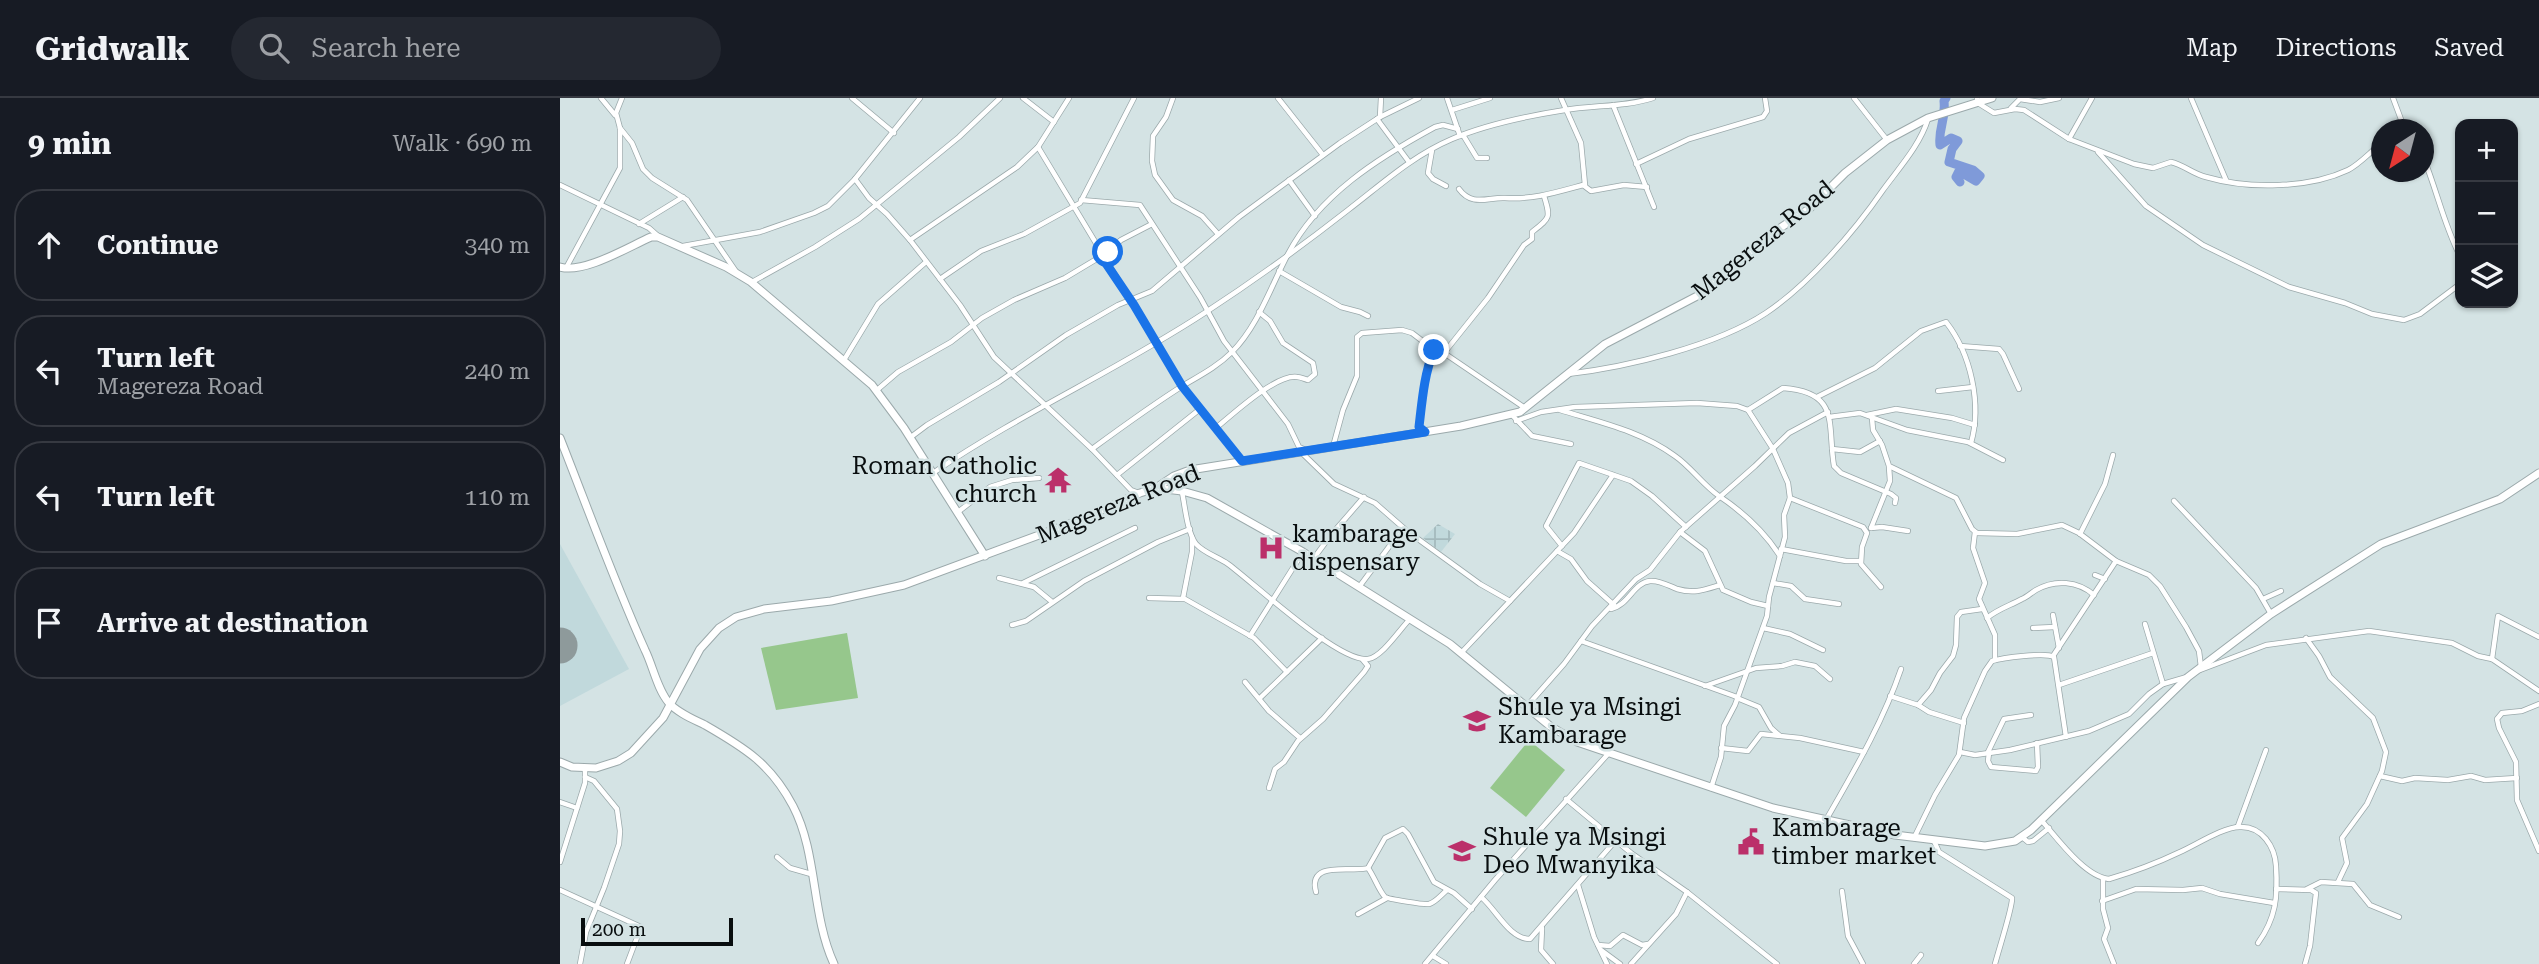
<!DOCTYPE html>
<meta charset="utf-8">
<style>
body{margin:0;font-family:"Roboto Serif",serif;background:#242831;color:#f1f3f6}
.controls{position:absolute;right:21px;top:21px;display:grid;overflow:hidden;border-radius:14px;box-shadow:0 2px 5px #0004}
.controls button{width:63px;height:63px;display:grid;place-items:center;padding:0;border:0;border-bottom:2px solid #363941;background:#171b24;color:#f1f3f6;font:35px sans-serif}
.compass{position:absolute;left:1811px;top:21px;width:63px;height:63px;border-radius:50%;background:#171b24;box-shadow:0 2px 5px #0004;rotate:216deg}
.scale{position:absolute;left:21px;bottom:18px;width:152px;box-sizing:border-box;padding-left:7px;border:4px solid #090e0f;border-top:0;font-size:19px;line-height:24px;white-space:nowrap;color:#090e0f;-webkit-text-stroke:5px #d4e3e4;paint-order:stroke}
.stop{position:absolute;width:21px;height:21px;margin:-16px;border:5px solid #1a73e8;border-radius:50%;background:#fff}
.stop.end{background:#1a73e8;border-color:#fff;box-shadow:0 2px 7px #0008}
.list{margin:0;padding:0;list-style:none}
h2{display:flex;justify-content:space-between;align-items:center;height:91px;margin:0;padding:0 28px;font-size:30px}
h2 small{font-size:23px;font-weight:400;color:#9ea1a6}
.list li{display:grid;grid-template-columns:46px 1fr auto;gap:21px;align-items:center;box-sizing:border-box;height:112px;margin:0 14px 14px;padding:0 14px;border:2px solid #363941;border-radius:28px}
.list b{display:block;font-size:26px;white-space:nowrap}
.list p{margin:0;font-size:23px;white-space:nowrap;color:#9ea1a6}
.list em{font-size:23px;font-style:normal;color:#9ea1a6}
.icon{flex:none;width:38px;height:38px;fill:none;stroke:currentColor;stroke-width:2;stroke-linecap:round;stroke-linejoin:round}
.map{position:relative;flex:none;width:1979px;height:866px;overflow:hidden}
header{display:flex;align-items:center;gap:42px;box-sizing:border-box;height:98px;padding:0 35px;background:#171b24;border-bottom:2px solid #363941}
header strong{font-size:33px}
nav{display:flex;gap:38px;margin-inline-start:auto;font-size:24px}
.search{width:490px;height:63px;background:#242831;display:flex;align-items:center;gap:18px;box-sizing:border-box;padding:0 24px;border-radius:38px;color:#9ea1a6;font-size:26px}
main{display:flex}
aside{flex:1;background:#171b24}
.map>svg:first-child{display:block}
</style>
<header>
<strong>Gridwalk</strong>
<div class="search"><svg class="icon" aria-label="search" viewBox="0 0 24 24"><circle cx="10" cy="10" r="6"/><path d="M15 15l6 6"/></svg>Search here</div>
<nav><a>Map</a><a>Directions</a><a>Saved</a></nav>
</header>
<main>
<aside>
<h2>9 min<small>Walk · 690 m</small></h2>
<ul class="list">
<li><svg class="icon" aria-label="ahead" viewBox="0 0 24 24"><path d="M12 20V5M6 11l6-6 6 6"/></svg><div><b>Continue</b></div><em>340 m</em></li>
<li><svg class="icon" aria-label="left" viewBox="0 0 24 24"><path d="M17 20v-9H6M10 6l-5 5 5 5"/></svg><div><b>Turn left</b><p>Magereza Road</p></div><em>240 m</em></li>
<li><svg class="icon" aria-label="left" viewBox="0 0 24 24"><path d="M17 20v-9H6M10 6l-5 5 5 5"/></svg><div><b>Turn left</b></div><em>110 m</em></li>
<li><svg class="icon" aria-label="arrive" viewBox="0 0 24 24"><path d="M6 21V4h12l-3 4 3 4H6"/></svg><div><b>Arrive at destination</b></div></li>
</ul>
</aside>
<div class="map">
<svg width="1979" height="866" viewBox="0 0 1979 866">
<defs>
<pattern id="industrial-grid" width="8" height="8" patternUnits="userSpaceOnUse" patternTransform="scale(1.75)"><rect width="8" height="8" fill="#c1d9dc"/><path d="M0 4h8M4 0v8" fill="none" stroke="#a4b9bc"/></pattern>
</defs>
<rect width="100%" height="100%" fill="#d4e3e4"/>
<polygon fill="#c1d9dc" points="0,446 69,571 0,608"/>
<polygon fill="url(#industrial-grid)" points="878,426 895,436 881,454 863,440"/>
<g fill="#96c78c">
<polygon points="287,535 298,600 216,612 201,550"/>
<polygon points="969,642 1005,672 966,719 930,690"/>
</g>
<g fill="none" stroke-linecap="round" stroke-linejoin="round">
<path stroke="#7f9ad9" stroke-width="9" d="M1386,0L1384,3C1386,23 1378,30 1380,47L1391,40L1398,43L1392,51L1389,64L1413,72L1420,78L1416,83L1399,73L1396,79L1400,84"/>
<polyline stroke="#8e9a9b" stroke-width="35" points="0,547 0,548"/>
<g stroke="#9ba9ab" stroke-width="6">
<g id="street">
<polyline points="41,0 55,17"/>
<polyline points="292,0 334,35"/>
<polyline points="463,0 494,24"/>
<polyline points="613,0 606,19 593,38 592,63 595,77 613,102 642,118 658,136"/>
<polyline points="718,0 763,57"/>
<polyline points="887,0 900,38"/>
<polyline points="1001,0 1021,45 1025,87"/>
<polyline points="1294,0 1327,42"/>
<path d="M1417,0L1418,5L1434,15L1455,11L1464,12L1509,41L1574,66L1593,70L1611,64C1624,67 1633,76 1646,79C1687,91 1748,91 1788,72C1800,66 1811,53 1822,45"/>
<polyline points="1631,0 1666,82"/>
<polyline points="1833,0 1845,32"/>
<polyline points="1053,7 1094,109"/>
<polyline points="1451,10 1460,1 1480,4 1499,0"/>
<polyline points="892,12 930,0"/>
<polyline points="820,19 821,0"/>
<polyline points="817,21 849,64"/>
<polyline points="60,30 72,45 83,71 92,80 127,102 177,175"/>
<polyline points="903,37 917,60 927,60"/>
<polyline points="1509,41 1532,0"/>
<polyline points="478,49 622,288 682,363"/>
<polyline points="872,52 868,75 873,81 886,88"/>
<polyline points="1538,54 1586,108 1643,147 1729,189 1785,205 1812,216 1844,222 1860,216 1900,186"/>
<path d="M1864,61C1877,93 1884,127 1900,158"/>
<polyline points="1076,66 1129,41 1203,19 1207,13 1205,0"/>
<polyline points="295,81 309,100 327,116 350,142 400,207 434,259 532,351 571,392 579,395"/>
<polyline points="729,82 755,118"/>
<polyline points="0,87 89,130 98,138"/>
<path d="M899,91C912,109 928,99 945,100C972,102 997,94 1023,87L1031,93L1064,87L1087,89"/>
<polyline points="521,102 580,107 640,199 664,243 728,326 739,349 746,352 742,355 774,386 815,405 847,433 920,486 950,503"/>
<polyline points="79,126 123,99"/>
<polyline points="350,142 457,69 478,49 509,0"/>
<polyline points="123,148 200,134 254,115 268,108 295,81 360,0"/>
<polyline points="6,170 60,70 60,30 56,15 62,0"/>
<polyline points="719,173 781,209 800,214 808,218"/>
<polyline points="380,181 421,153 464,136 520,105 574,0"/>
<polyline points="192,184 255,149 299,121 399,39 440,0"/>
<polyline points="1400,248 1439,251 1443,256 1459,291"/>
<path d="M884,255L928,200L964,147L972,141V134C990,120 991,120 984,98"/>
<polyline points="284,262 318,206 366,164"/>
<path d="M1008,276C1067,269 1156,248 1206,215C1248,187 1294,134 1323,92C1339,70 1360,47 1368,21"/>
<polyline points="317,292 338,274 391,244 422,220 454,202 505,180 545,156 561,142 592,126"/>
<polyline points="1378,293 1413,289"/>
<path d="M1257,299L1315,270L1361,233L1386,224C1411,256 1422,306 1411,345"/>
<path d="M1000,312C1039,324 1081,333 1115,358C1131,369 1143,387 1159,398C1183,414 1204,433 1220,458"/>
<path d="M1188,312L1223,290C1281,294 1267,327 1274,368L1281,375L1331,396L1336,400L1335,405"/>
<polyline points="952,317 972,338 1011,346"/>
<polyline points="1307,317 1336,311 1392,320 1415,327"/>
<polyline points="1269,319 1300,315 1347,332 1408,344 1443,362"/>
<polyline points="1312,320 1313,332 1322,347 1329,368 1396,400 1412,431 1417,435 1457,436 1502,427 1519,435 1556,463 1589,477 1600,488 1626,529 1639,553 1641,569"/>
<polyline points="956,323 981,314 1015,309 1137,305 1177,308 1188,312 1213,351 1228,385 1230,400 1224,417 1225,439 1209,499 1207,518 1175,607 1164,628 1161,659 1151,690"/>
<path d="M656,330C673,316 716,276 737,279C741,279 744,281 748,282L755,276L753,265L723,245L710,223L699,214"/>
<path d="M864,333L859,329C862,304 864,275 874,252"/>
<polyline points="351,339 367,327 439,284 506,237 558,207 592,193 679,119 780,45 820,19 859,0"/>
<polyline points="778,347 774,345 783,312 797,278 797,239 802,235 842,232 852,235 869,248 884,255 965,310"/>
<path d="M532,351C562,329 592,307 624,287C641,277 658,268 672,254C698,228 711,188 728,156C759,97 818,60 875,29L883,27L898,31"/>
<polyline points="1272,351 1300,354 1320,343"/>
<path d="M373,375C461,315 558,272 646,214C695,182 742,148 788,112C822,86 852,58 892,41C927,26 967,18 1005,12C1034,7 1065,9 1093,0"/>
<polyline points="557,377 640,311"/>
<path d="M622,394C625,408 627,434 636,446C644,455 658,459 668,466C694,485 779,565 808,561C822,559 840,531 850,521"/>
<polyline points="1230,400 1303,429 1307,435 1302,449 1301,466 1321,489"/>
<polyline points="1614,403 1696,490 1711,516"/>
<polyline points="398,414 430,389 452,382 479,380"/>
<polyline points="1311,430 1330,383 1329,369"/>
<polyline points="1311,430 1322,429 1348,433"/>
<polyline points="1120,434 1145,453 1163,492 1191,504 1208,508"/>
<polyline points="1415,434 1413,450 1425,485 1419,501 1435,537 1435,562"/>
<polyline points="1520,436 1545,386 1553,357"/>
<polyline points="1002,448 986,428 1019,365 1071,383 1092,398 1126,429"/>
<polyline points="1221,451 1286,463 1300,463"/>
<polyline points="997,453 1011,461 1027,483 1054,507"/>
<polyline points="754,460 771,437 804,399"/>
<polyline points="1535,477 1545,481"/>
<polyline points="439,480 474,489 491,503"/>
<polyline points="463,485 575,430"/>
<polyline points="1213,485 1231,488 1245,501 1279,506"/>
<polyline points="799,489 843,430"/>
<polyline points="589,500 625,501 694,540 727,574"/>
<polyline points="623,500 632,454 632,439"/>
<polyline points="1703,501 1721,493"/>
<path d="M1051,511C1069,507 1073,485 1090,483C1100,482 1109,488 1117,491C1134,496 1144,492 1160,487"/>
<polyline points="1493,517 1499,550"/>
<path d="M1427,520C1438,511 1449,508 1462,501C1467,499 1471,495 1476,492C1495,481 1518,483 1534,497"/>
<polyline points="1585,526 1603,586"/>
<polyline points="452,527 466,523 524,483 598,444 630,431"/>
<polyline points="1203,530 1230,536 1263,552"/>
<polyline points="1473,530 1495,529"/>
<polyline points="690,538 743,454"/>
<polyline points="1746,540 1759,558 1770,579 1813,620 1826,654 1822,673 1807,706 1782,740 1787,765 1778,784"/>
<polyline points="1021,543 1177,599"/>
<polyline points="902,554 1014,435 1053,377"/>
<polyline points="1493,558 1556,463"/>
<polyline points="1932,561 1938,518 1979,539"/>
<polyline points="1640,572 1706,547 1809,533 1892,545 1918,558 1932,561 1979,593"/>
<polyline points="685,584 709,613 740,640"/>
<polyline points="1499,587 1593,555"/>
<polyline points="1145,588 1196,570 1222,568 1235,564 1255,568 1270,581"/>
<polyline points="1330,598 1358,607 1369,614 1404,625"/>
<polyline points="700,600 762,540"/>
<polyline points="1177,600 1199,609 1211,630 1219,637"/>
<polyline points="1979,606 1962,613 1942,615 1937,621 1939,630 1956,664 1957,702 1979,753"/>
<polyline points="1358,607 1371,592 1380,575 1393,558 1396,547 1397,519 1401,514 1422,511"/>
<polyline points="967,608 1004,566 1032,528 1076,481 1090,472 1120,434 1195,368 1229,335 1268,314"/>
<polyline points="1161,650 1188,653 1201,636 1240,640 1304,654"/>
<polyline points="1400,654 1415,657 1450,652 1529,633 1569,616 1589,596 1603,586 1627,579"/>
<polyline points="1428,654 1444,621 1471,617"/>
<polyline points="1429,655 1428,663 1431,669 1476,673 1478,669 1477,645"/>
<polyline points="1820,678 1842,683 1855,680 1888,682 1911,678 1925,682 1957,680"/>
<polyline points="709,690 715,671 724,664 738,643 763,621 804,574 808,568 803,562"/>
<polyline points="1006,701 1071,755 1127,794 1217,866"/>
<polyline points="0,704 17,710"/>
<path d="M1266,722C1294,673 1323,624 1341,571"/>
<path d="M1482,723C1497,740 1525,779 1549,781C1573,774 1597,765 1620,754C1636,747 1663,729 1680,729C1702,728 1715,749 1716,768C1718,799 1716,820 1698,845"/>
<polyline points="1678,728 1706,652"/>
<polyline points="1462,739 1468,744 1473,743 1489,730"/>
<path d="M1354,740L1375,697L1399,657L1404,620L1425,573L1432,563C1442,560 1485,554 1494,559L1506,639"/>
<path d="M1374,743L1379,754L1452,800C1453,808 1438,854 1435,866"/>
<polyline points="217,759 230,770 251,776"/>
<polyline points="0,764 25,685 25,671"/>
<path d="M808,770C814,778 819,793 825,799C828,801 865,807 869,806C876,804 881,797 887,792"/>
<polyline points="1543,781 1543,811 1548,830 1544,841 1554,866"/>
<polyline points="1018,787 1034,839 1047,866"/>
<polyline points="1716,791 1751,792 1756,795 1750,848 1745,866"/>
<polyline points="1747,791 1761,784 1793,786 1810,807 1839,819"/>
<polyline points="0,792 81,829 67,866"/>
<polyline points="1282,793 1288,838 1303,866"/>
<path d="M756,794C747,761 794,775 808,770L825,740L843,731L848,736L874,784L894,795L912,811"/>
<path d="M921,799C936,811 949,841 970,841L1056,742"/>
<polyline points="1542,803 1576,791 1623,792 1642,790 1660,796 1714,805"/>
<polyline points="798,816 827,800"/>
<polyline points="982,830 981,852 993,866"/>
<polyline points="1038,847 1050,848 1063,837 1082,847 1088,846"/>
<polyline points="1041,852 1060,866"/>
<polyline points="873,858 886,866"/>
<polyline points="20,866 26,834 44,790 59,746 60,733 57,711 34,683 25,679"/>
<polyline points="865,866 935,782 1048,656"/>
<polyline points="1071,866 1116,816 1127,794"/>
<polyline points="1354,866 1361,857"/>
</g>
</g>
<g stroke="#9ba9ab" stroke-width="9">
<g id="secondary">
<path d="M0,169C24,176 68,149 91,139H98L166,169L191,184L312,287L344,330L425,458"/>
<path d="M0,340C28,411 54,483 85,552C93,568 97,591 109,605C118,615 133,621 145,627C185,650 211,666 233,708C258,756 251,816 274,866"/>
<polyline points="597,390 622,393 647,400 743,454 890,546 990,628 1017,644 1213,710 1335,737 1425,748 1455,743 1471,732 1628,579 1711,516 1821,446 1940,401 1979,375"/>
<polyline points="0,664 12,669 36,670 58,663 71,655 103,620 140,551 159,530 176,519 204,511 271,503 344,487 517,423 580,395 596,390 614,378 630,372 901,328 960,314 1045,246 1141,196 1208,138 1249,111 1285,75 1327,42 1368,20 1432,0"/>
</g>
</g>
<use href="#street" stroke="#fff" stroke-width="4.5"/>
<use href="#secondary" stroke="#fff" stroke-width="7"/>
</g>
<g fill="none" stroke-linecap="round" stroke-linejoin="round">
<path stroke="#1a73e8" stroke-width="9" d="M548,154L541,158L574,207L622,288L682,363L865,334L859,329C862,304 864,276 874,252"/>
</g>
<defs>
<g id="temple-bare" transform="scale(2.1)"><path d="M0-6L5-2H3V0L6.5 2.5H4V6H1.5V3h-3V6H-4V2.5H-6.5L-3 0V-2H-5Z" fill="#bb306a" stroke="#d4e3e4" stroke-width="2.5" paint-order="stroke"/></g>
<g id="hospital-bare" transform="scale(2.1)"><path d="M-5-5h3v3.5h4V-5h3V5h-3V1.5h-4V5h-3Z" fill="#bb306a" stroke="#d4e3e4" stroke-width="2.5" paint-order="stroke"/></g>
<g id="school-bare" transform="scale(2.1)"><path d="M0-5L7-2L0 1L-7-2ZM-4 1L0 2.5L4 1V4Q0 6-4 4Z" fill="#bb306a" stroke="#d4e3e4" stroke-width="2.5" paint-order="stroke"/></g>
<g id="civic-bare" transform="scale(2.1)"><path d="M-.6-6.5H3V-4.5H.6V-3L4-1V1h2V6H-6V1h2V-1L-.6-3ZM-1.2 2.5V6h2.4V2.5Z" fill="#bb306a" stroke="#d4e3e4" stroke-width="2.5" paint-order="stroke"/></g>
</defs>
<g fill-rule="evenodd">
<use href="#temple-bare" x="498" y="382"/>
<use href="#hospital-bare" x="711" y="450"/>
<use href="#school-bare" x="917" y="623"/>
<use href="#civic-bare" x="1191" y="744"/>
<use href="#school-bare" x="902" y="753"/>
</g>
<g text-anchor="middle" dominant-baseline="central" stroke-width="5" stroke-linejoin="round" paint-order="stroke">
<g font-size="24" fill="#090e0f" stroke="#d4e3e4">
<text transform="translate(1203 142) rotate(-39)">Magereza Road</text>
<text transform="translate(558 406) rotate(-22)">Magereza Road</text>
</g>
<g font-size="24" fill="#090e0f" stroke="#d4e3e4" text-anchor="start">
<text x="477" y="368" text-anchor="end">Roman Catholic<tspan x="477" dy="28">church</tspan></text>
<text x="732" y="436">kambarage<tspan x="732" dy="28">dispensary</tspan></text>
<text x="938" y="609">Shule ya Msingi<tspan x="938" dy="28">Kambarage</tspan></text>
<text x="1212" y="730">Kambarage<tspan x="1212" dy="28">timber market</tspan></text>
<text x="923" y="739">Shule ya Msingi<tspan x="923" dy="28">Deo Mwanyika</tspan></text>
</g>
</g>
</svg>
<div class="controls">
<button>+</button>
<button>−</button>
<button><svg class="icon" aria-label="layers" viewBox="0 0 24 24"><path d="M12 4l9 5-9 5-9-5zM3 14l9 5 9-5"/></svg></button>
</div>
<svg class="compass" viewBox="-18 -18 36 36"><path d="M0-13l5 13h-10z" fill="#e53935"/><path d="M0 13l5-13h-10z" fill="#9ea1a6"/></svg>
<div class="scale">200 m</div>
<div class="stop" style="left:548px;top:154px"></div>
<div class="stop end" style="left:874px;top:252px"></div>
</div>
</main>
